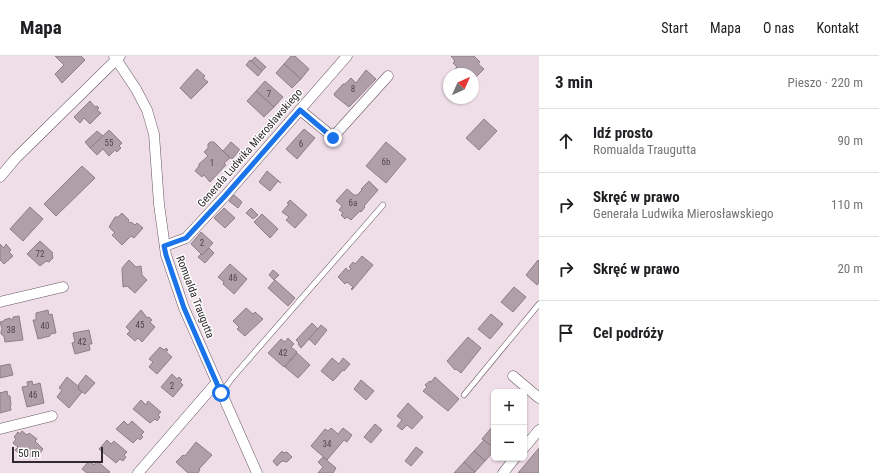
<!DOCTYPE html>
<html lang="pl">
<meta charset="utf-8">
<style>
body{margin:0;font-family:"Roboto Condensed",sans-serif;background:#f6f6f6;color:#202124}
.controls{position:absolute;right:12px;bottom:12px;display:grid;overflow:hidden;border-radius:6px;box-shadow:0 1px 3px #0004}
.controls button{width:36px;height:36px;display:grid;place-items:center;padding:0;border:0;border-bottom:1px solid #e0e0e0;background:#fff;color:#202124;font:20px sans-serif}
.compass{position:absolute;left:443px;top:12px;width:36px;height:36px;border-radius:50%;background:#fff;box-shadow:0 1px 3px #0004;rotate:45deg}
.scale{position:absolute;left:12px;bottom:10px;width:91px;box-sizing:border-box;padding-left:4px;border:2px solid #312a2e;border-top:0;font-size:11px;line-height:14px;white-space:nowrap;color:#312a2e;-webkit-text-stroke:3px #fff;paint-order:stroke}
.stop{position:absolute;width:12px;height:12px;margin:-9px;border:3px solid #1a73e8;border-radius:50%;background:#fff}
.stop.end{background:#1a73e8;border-color:#fff;box-shadow:0 1px 4px #0008}
.list{margin:0;padding:0;list-style:none}
h2{display:flex;justify-content:space-between;align-items:center;height:52px;margin:0;padding:0 16px;font-size:17px}
h2 small{font-size:13px;font-weight:400;color:#757577}
.list li{display:grid;grid-template-columns:26px 1fr auto;gap:12px;align-items:center;box-sizing:border-box;height:64px;padding:0 16px;border-top:1px solid #e0e0e0}
.list b{display:block;font-size:15px;white-space:nowrap}
.list p{margin:0;font-size:13px;white-space:nowrap;color:#757577}
.list em{font-size:13px;font-style:normal;color:#757577}
.icon{flex:none;width:22px;height:22px;fill:none;stroke:currentColor;stroke-width:2;stroke-linecap:round;stroke-linejoin:round}
.map{position:relative;flex:none;width:539px;height:417px;overflow:hidden}
header{display:flex;align-items:center;gap:24px;box-sizing:border-box;height:56px;padding:0 20px;background:#fff;border-bottom:1px solid #e0e0e0}
header strong{font-size:19px}
nav{display:flex;gap:22px;margin-inline-start:auto;font-size:14px}
main{display:flex}
aside{flex:1;background:#fff}
.map>svg:first-child{display:block}
</style>
<header>
<strong>Mapa</strong>
<nav><a>Start</a><a>Mapa</a><a>O nas</a><a>Kontakt</a></nav>
</header>
<main>
<div class="map">
<svg width="539" height="417" viewBox="0 0 539 417">
<rect width="100%" height="100%" fill="#efdde7"/>
<g fill="#b09fa8" stroke="#8e7e87">
<polygon points="55,0 81,0 85,4 62,27 55,18 64,9"/>
<polygon points="291,0 295,0 309,13 301,23 284,8"/>
<polygon points="451,0 474,0 480,6 478,8 484,13 474,23 473,18 456,18 453,15 457,11 453,7 455,5"/>
<polygon points="255,1 266,11 262,15 251,5"/>
<polygon points="250,4 262,15 258,20 246,9"/>
<polygon points="284,8 301,23 292,32 276,17"/>
<polygon points="197,13 205,20 203,22 208,26 191,43 180,32"/>
<polygon points="366,14 376,23 349,51 335,40 334,38 343,28 345,28 351,22 356,27"/>
<polygon points="265,25 283,41 274,51 256,35"/>
<polygon points="256,35 274,51 264,61 247,45"/>
<polygon points="90,45 95,51 97,50 99,52 97,54 101,57 90,68 84,62 80,67 74,61"/>
<polygon points="484,63 497,75 479,94 466,82"/>
<polygon points="304,73 315,82 297,103 286,93"/>
<polygon points="109,74 122,87 119,90 121,92 117,96 115,94 109,100 103,93 97,99 90,92"/>
<polygon points="97,75 103,80 90,92 85,86"/>
<polygon points="210,86 214,86 230,102 224,107 226,109 210,126 204,119 202,121 195,115 199,110 199,108 208,100 204,96 208,92 208,88"/>
<polygon points="231,86 240,94 232,103 223,95"/>
<polygon points="386,86 406,103 386,127 366,110"/>
<polygon points="82,110 95,122 56,160 44,148"/>
<polygon points="267,115 281,127 278,125 270,135 259,126"/>
<polygon points="369,125 378,134 364,150 365,151 361,156 360,155 351,164 347,161 345,163 341,159 343,157 339,154 342,150 336,145 347,133 354,139 357,139 362,134 361,133"/>
<polygon points="234,139 242,146 238,152 229,145"/>
<polygon points="290,144 307,159 295,172 286,164 289,161 282,156 289,148 287,147"/>
<polygon points="30,151 43,163 23,185 10,173"/>
<polygon points="224,152 235,162 225,172 214,162"/>
<polygon points="251,152 258,159 253,163 246,157"/>
<polygon points="122,157 129,164 128,165 130,167 131,166 135,169 137,167 143,172 134,182 131,180 122,189 112,179 115,177 109,171 115,161 118,161"/>
<polygon points="262,158 278,173 270,182 254,166"/>
<polygon points="201,176 213,187 202,199 191,188"/>
<polygon points="40,185 53,197 52,198 53,202 49,206 46,205 40,210 27,198"/>
<polygon points="0,188 4,192 6,188 11,194 9,196 13,200 4,208 0,204"/>
<polygon points="209,192 214,197 205,207 198,201 201,198 202,199"/>
<polygon points="362,200 373,209 352,234 351,233 353,231 347,226 345,228 338,221 346,212 349,215 351,213 349,211 353,206 355,208"/>
<polygon points="129,204 136,211 141,210 142,219 147,224 135,237 127,230 123,231 122,212"/>
<polygon points="538,204 539,205 539,226 537,229 526,219"/>
<polygon points="230,208 247,223 234,238 223,228 224,226 218,221"/>
<polygon points="273,214 279,219 274,224 269,219"/>
<polygon points="275,224 295,242 288,250 268,232"/>
<polygon points="514,231 526,241 513,256 501,246"/>
<polygon points="246,252 253,258 255,256 263,263 245,280 237,273 239,271 233,265"/>
<polygon points="48,254 49,259 52,258 56,277 50,278 50,280 38,283 33,264 36,264 36,257"/>
<polygon points="141,254 145,259 147,262 149,261 152,264 150,266 155,271 142,286 138,282 135,285 127,278 130,275 126,271"/>
<polygon points="491,258 503,268 490,283 478,273"/>
<polygon points="19,260 23,284 5,286 4,280 1,278 1,275 2,273 0,266 4,265 4,264 10,262 11,264 13,263 13,261"/>
<polygon points="312,267 318,273 301,292 298,288 299,287 296,284"/>
<polygon points="321,269 327,274 315,289 309,283"/>
<polygon points="89,274 92,288 89,288 90,294 75,298 72,287 75,286 73,277"/>
<polygon points="468,281 481,292 461,317 456,313 455,314 447,305"/>
<polygon points="288,282 294,288 291,291 297,296 284,311 268,297 281,283 285,286"/>
<polygon points="160,291 164,294 166,292 168,294 166,296 172,301 157,318 149,311 153,306 149,303"/>
<polygon points="297,297 310,309 298,322 285,311"/>
<polygon points="332,302 339,308 343,302 350,308 344,315 343,314 333,325 321,315"/>
<polygon points="10,308 13,319 0,322 0,310"/>
<polygon points="172,318 177,323 179,321 182,324 180,326 183,329 173,341 161,331"/>
<polygon points="86,319 95,327 85,338 78,333 79,331 78,329"/>
<polygon points="67,321 79,331 78,333 82,336 69,352 57,341 62,334 59,332"/>
<polygon points="435,321 459,343 448,355 423,335 427,331 425,329 430,325 431,326"/>
<polygon points="361,324 374,335 366,344 354,333"/>
<polygon points="32,325 33,329 40,327 44,347 27,351 22,331 28,330 27,326"/>
<polygon points="7,335 8,340 10,340 11,349 10,349 11,354 0,357 0,336 0,337"/>
<polygon points="141,344 146,349 148,345 161,356 158,359 160,361 157,365 155,363 150,367 133,353"/>
<polygon points="408,347 423,361 412,373 407,369 402,374 397,370 402,364 397,360"/>
<polygon points="124,365 128,369 132,365 144,376 141,379 143,381 140,384 138,382 133,387 116,373"/>
<polygon points="375,368 382,374 371,387 364,381"/>
<polygon points="492,371 494,373 494,392 482,383"/>
<polygon points="331,372 338,378 343,372 352,379 347,386 344,384 327,404 311,390 325,373 328,375"/>
<polygon points="22,375 27,379 29,377 37,383 35,385 43,393 36,403 32,400 31,401 27,397 24,401 15,394 18,391 13,387 16,383 14,381 18,376 20,378"/>
<polygon points="107,384 111,388 114,385 127,396 124,399 126,401 123,405 120,403 116,407 99,393"/>
<polygon points="484,384 494,392 494,395 485,405 474,395"/>
<polygon points="196,386 212,399 199,413 200,414 198,417 188,417 176,406 183,399 185,400"/>
<polygon points="416,391 423,396 411,410 405,405"/>
<polygon points="539,392 539,417 518,417"/>
<polygon points="282,395 283,397 287,396 292,401 287,406 282,405 277,410 273,405"/>
<polygon points="474,395 485,405 475,416 464,406"/>
<polygon points="323,401 336,412 333,417 318,417 323,411 318,406"/>
<polygon points="89,405 94,409 97,405 110,416 108,417 87,417 82,413"/>
<polygon points="464,406 475,416 474,417 454,417"/>
</g>
<g fill="none" stroke-linecap="round" stroke-linejoin="round">
<g stroke="#66575f" stroke-width="6">
<g id="service">
<polyline points="222,336 233,321 383,149"/>
<polyline points="464,339 539,248"/>
</g>
</g>
<g stroke="#66575f" stroke-width="11">
<g id="minor">
<polyline points="114,0 136,33 147,54 154,78 159,148 166,199 184,252 257,417"/>
<polyline points="300,54 333,81 388,20"/>
<polyline points="0,121 16,102 120,0"/>
<polyline points="165,190 186,182 225,140 347,0"/>
<polyline points="0,246 63,231"/>
<polyline points="513,320 539,342"/>
<polyline points="0,373 52,360"/>
<polyline points="524,392 539,374"/>
<polyline points="138,417 216,327"/>
<polyline points="503,417 515,402"/>
</g>
</g>
<use href="#service" stroke="#fff" stroke-width="5"/>
<use href="#minor" stroke="#fff" stroke-width="10"/>
</g>
<g fill="none" stroke-linecap="round" stroke-linejoin="round">
<polyline stroke="#1a73e8" stroke-width="5" points="221,337 184,252 166,199 164,190 186,182 225,140 300,54 333,82"/>
</g>
<g text-anchor="middle" dominant-baseline="central" stroke-width="3" stroke-linejoin="round" paint-order="stroke">
<g font-size="9" fill="#51474c">
<text x="353" y="33">8</text>
<text x="269" y="38">7</text>
<text x="109" y="87">55</text>
<text x="301" y="88">6</text>
<text x="386" y="106">6b</text>
<text x="212" y="107">1</text>
<text x="353" y="147">6a</text>
<text x="202" y="187">2</text>
<text x="40" y="198">72</text>
<text x="233" y="222">46</text>
<text x="140" y="269">45</text>
<text x="45" y="270">40</text>
<text x="11" y="274">38</text>
<text x="82" y="286">42</text>
<text x="283" y="297">42</text>
<text x="172" y="330">2</text>
<text x="33" y="339">46</text>
<text x="327" y="388">34</text>
</g>
<g font-size="11" fill="#312a2e" stroke="#fff">
<text transform="translate(250 92) rotate(-49)">Generała Ludwika Mierosławskiego</text>
<text transform="translate(195 241) rotate(69)">Romualda Traugutta</text>
</g>
</g>
</svg>
<div class="controls">
<button>+</button>
<button>−</button>
</div>
<svg class="compass" viewBox="-18 -18 36 36"><path d="M0-13l5 13h-10z" fill="#e53935"/><path d="M0 13l5-13h-10z" fill="#757577"/></svg>
<div class="scale">50 m</div>
<div class="stop" style="left:221px;top:337px"></div>
<div class="stop end" style="left:333px;top:82px"></div>
</div>
<aside>
<h2>3 min<small>Pieszo · 220 m</small></h2>
<ul class="list">
<li><svg class="icon" aria-label="ahead" viewBox="0 0 24 24"><path d="M12 20V5M6 11l6-6 6 6"/></svg><div><b>Idź prosto</b><p>Romualda Traugutta</p></div><em>90 m</em></li>
<li><svg class="icon" aria-label="right" viewBox="0 0 24 24"><path d="M7 20v-9h11M14 6l5 5-5 5"/></svg><div><b>Skręć w prawo</b><p>Generała Ludwika Mierosławskiego</p></div><em>110 m</em></li>
<li><svg class="icon" aria-label="right" viewBox="0 0 24 24"><path d="M7 20v-9h11M14 6l5 5-5 5"/></svg><div><b>Skręć w prawo</b></div><em>20 m</em></li>
<li><svg class="icon" aria-label="arrive" viewBox="0 0 24 24"><path d="M6 21V4h12l-3 4 3 4H6"/></svg><div><b>Cel podróży</b></div></li>
</ul>
</aside>
</main>
